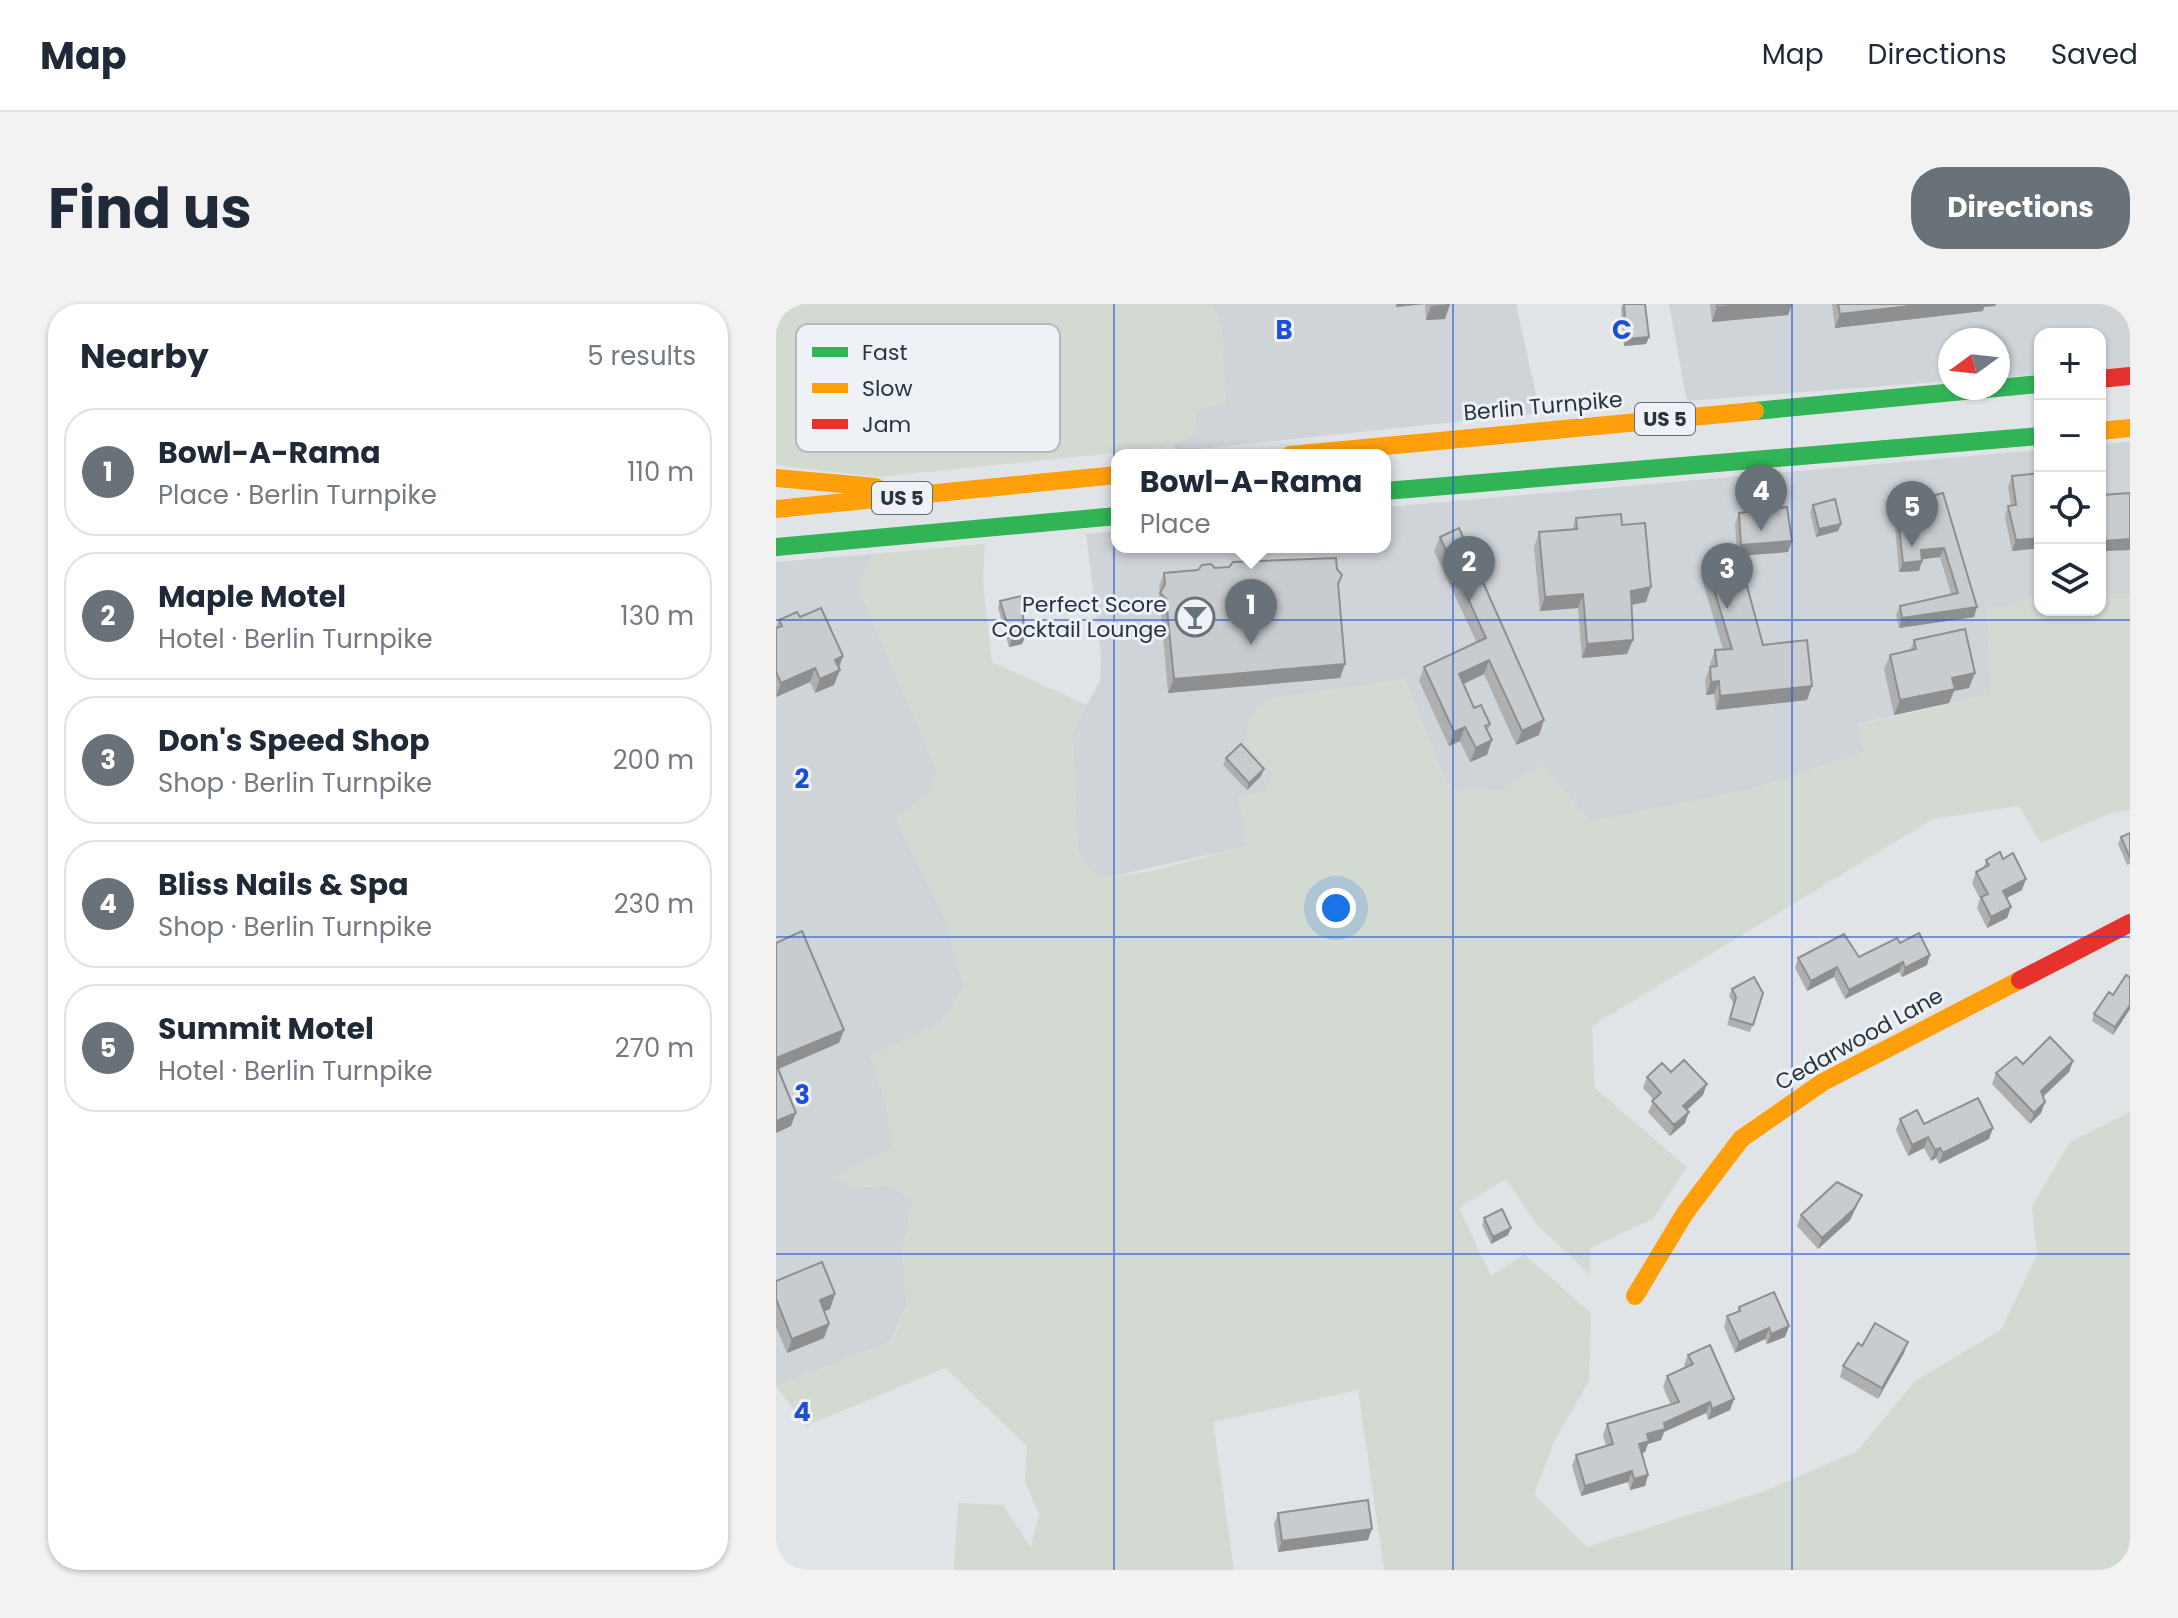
<!DOCTYPE html>
<meta charset="utf-8">
<style>
body{margin:0;font-family:Poppins,sans-serif;background:#f2f2f3;color:#1f2937}
.controls{position:absolute;right:24px;top:24px;display:grid;overflow:hidden;border-radius:16px;box-shadow:0 2px 6px #0004}
.controls button{width:72px;height:72px;display:grid;place-items:center;padding:0;border:0;border-bottom:2px solid #e0e1e3;background:#fff;color:#1f2937;font:40px sans-serif}
.compass{position:absolute;left:1162px;top:24px;width:72px;height:72px;border-radius:50%;background:#fff;box-shadow:0 2px 6px #0004;rotate:255deg}
.you{position:absolute;left:560px;top:604px;width:28px;height:28px;margin:-20px;border:6px solid #fff;border-radius:50%;background:#1a73e8;box-shadow:0 0 0 12px #1a73e833}
.badge{display:grid;place-items:center;width:52px;height:52px;border-radius:50%;background:#697279;color:#fff;font-size:26px;font-weight:700}
.pin{position:absolute;translate:-50% -66px;filter:drop-shadow(0 2px 4px #0008)}
.pin::after{content:'';position:absolute;top:42px;width:28px;height:24px;background:inherit;clip-path:polygon(0 0,100% 0,50% 100%)}
.popup{position:absolute;left:335px;top:145px;width:280px;height:104px;box-sizing:border-box;display:grid;place-content:center;border-radius:16px;background:#fff;filter:drop-shadow(0 2px 6px #0005);font-size:26px;white-space:nowrap;color:#747a83}
.popup b{font-size:30px;color:#1f2937}
.popup::after{content:'';position:absolute;left:50%;top:100%;margin-left:-16px;border:16px solid transparent;border-top-color:#fff}
.list{margin:0;padding:0;list-style:none}
h2{display:flex;justify-content:space-between;align-items:center;height:104px;margin:0;padding:0 32px;font-size:34px}
h2 small{font-size:26px;font-weight:400;color:#747a83}
.list li{display:grid;grid-template-columns:52px 1fr auto;gap:24px;align-items:center;box-sizing:border-box;height:128px;margin:0 16px 16px;padding:0 16px;border:2px solid #e0e1e3;border-radius:32px}
.list b{display:block;font-size:30px;white-space:nowrap}
.list p{margin:0;font-size:26px;white-space:nowrap;color:#747a83}
.list em{font-size:26px;font-style:normal;color:#747a83}
.icon{flex:none;width:44px;height:44px;fill:none;stroke:currentColor;stroke-width:2;stroke-linecap:round;stroke-linejoin:round}
.map{position:relative;flex:none;width:1354px;height:1266px;overflow:hidden;border-radius:32px}
header{display:flex;align-items:center;gap:48px;box-sizing:border-box;height:112px;padding:0 40px;background:#fff;border-bottom:2px solid #e0e1e3}
header strong{font-size:38px}
nav{display:flex;gap:44px;margin-inline-start:auto;font-size:28px}
.intro{display:flex;align-items:center;justify-content:space-between;box-sizing:border-box;height:192px;padding:0 48px}
h1{margin:0;font-size:56px}
.button{padding:20px 36px;border-radius:32px;background:#697279;color:#fff;font-size:28px;font-weight:700}
main{display:flex;gap:48px;padding:0 48px}
aside{flex:1;background:#fff;border-radius:32px;box-shadow:0 2px 6px #0004}
.map>svg:first-child{display:block}
</style>
<header>
<strong>Map</strong>
<nav><a>Map</a><a>Directions</a><a>Saved</a></nav>
</header>
<div class="intro"><h1>Find us</h1><a class="button">Directions</a></div>
<main>
<aside>
<h2>Nearby<small>5 results</small></h2>
<ul class="list">
<li><span class="badge">1</span><div><b>Bowl-A-Rama</b><p>Place · Berlin Turnpike</p></div><em>110 m</em></li>
<li><span class="badge">2</span><div><b>Maple Motel</b><p>Hotel · Berlin Turnpike</p></div><em>130 m</em></li>
<li><span class="badge">3</span><div><b>Don's Speed Shop</b><p>Shop · Berlin Turnpike</p></div><em>200 m</em></li>
<li><span class="badge">4</span><div><b>Bliss Nails &amp; Spa</b><p>Shop · Berlin Turnpike</p></div><em>230 m</em></li>
<li><span class="badge">5</span><div><b>Summit Motel</b><p>Hotel · Berlin Turnpike</p></div><em>270 m</em></li>
</ul>
</aside>
<div class="map">
<svg width="1354" height="1266" viewBox="0 0 1354 1266">
<rect width="100%" height="100%" fill="#e1e4e6"/>
<g fill="#cfd4d9">
<polygon points="436,0 740,0 764,109 403,147 396,142 421,128 419,106 446,23"/>
<polygon points="893,0 1354,0 1354,64 1324,66 1324,30 1264,30 1264,70 1222,74 1222,36 1174,36 1174,77 911,97"/>
<polygon points="1354,138 1354,290 1332,290 1324,282 1324,140"/>
<polygon points="1264,146 1264,289 1231,304 1211,302 1215,390 1082,420 1089,448 980,484 814,518 767,461 725,486 680,488 669,475 629,375 471,439 498,470 472,542 329,574 314,566 302,546 296,428 324,377 325,350 310,230 341,227 341,243 609,243 609,203"/>
<polygon points="95,250 83,285 161,466 154,488 120,515 170,615 188,683 164,720 95,752 111,804 117,843 76,883 116,882 137,897 126,946 131,1000 115,1038 0,1082 0,258"/>
</g>
<g fill="#d3dad1">
<polygon points="0,0 436,0 446,22 450,99 419,106 421,128 396,142 359,147 102,173 0,161"/>
<path d="M209,240L207,276L216,358L311,401L296,428L302,546L314,566L329,574L376,567L471,542L462,493L489,488L498,470L471,439C470,417 475,407 493,394L629,375L669,475L680,488L725,486L767,461L814,517L980,484L1089,448L1082,421L1215,390L1211,301L1231,304L1264,289V306H1324V282L1332,290H1354V506L1333,510L1265,539L1243,502L1157,515L816,722L819,784L911,863L877,915L814,944V971L761,921L730,875L683,904L715,972L748,950L815,1009L813,1077L779,1136L758,1190L811,1243L992,1186L1081,1147L1139,1077L1225,1026L1261,951L1256,902L1294,838L1354,808V1266H608L582,1086L437,1118L458,1266H178L182,1199L227,1201L255,1244L263,1210L249,1178L251,1142L169,1064L30,1122L0,1082L116,1038L131,1000L126,946L137,897L116,882L76,883L56,874L116,843L111,804L95,752L164,720L188,683L170,615L120,515L154,488L161,466L83,285L95,250Z"/>
</g>
<g fill="none" stroke-linecap="round" stroke-linejoin="round">
<g stroke="#30b455" stroke-width="18">
<polyline points="979,107 1264,80"/>
<polyline points="609,187 1264,132"/>
<polyline points="0,243 341,212"/>
</g>
<g stroke="#ff9f0a" stroke-width="18">
<polyline points="1324,127 1354,124"/>
<polyline points="514,151 979,107"/>
<polyline points="0,174 100,183"/>
<polyline points="0,205 341,171"/>
<polyline points="859,992 909,909 965,835 1047,778 1244,676"/>
</g>
<g stroke="#e5322d" stroke-width="18">
<polyline points="1324,75 1354,72"/>
<polyline points="1244,676 1354,619"/>
</g>
</g>
<g fill="#adafb1">
<polygon points="620,0 674,0 669,15 650,16 649,0 620,3"/>
<polygon points="847,0 869,0 873,33 870,40 848,42 845,4"/>
<polygon points="934,0 1016,0 1012,11 936,18"/>
<polygon points="1056,0 1220,0 1219,2 1208,3 1207,7 1059,24"/>
<polygon points="1264,169 1264,244 1236,247 1229,213 1232,202 1235,202 1232,183 1236,172"/>
<polygon points="1354,189 1354,246 1325,247 1324,195 1326,191"/>
<polygon points="1152,193 1198,313 1123,324 1120,311 1124,302 1175,290 1164,253 1146,255 1143,267 1123,268 1119,223 1122,213 1151,210 1149,203"/>
<polygon points="1037,201 1065,220 1062,227 1040,233 1034,208"/>
<polygon points="963,209 1016,237 1012,248 963,252 987,341 1031,396 940,406 938,390 930,391 929,376 934,363 935,363 934,360 939,346 947,345 925,272 930,259 961,250 959,220"/>
<polygon points="800,214 846,221 870,298 855,301 851,350 806,354 802,304 764,307 758,243 763,228 796,226"/>
<polygon points="664,233 768,416 763,431 740,441 708,370 687,380 698,404 714,420 712,426 711,451 694,458 684,437 673,442 643,377 648,363 701,339 658,247"/>
<polygon points="439,264 561,265 566,271 562,282 569,360 564,374 392,389 385,309 379,303 384,290 383,283 388,269"/>
<polygon points="224,297 249,333 246,340 233,343 222,304"/>
<polygon points="24,313 67,352 58,381 39,389 34,378 0,393 0,324 3,316"/>
<polygon points="1138,336 1193,384 1178,387 1173,399 1118,411 1108,365 1114,351 1134,346"/>
<polygon points="450,454 485,472 471,486 447,461"/>
<polygon points="1354,529 1354,560 1351,561 1342,540 1345,533"/>
<polygon points="1210,556 1246,586 1230,594 1235,603 1231,614 1211,624 1201,604 1204,595 1196,579 1200,568 1207,565"/>
<polygon points="1124,639 1151,661 1126,673 1123,668 1069,695 1058,673 1031,687 1019,664 1022,654 1083,653"/>
<polygon points="1354,673 1354,705 1337,731 1316,717 1318,710"/>
<polygon points="956,685 987,689 974,728 951,721 958,700 953,692"/>
<polygon points="1297,757 1293,768 1267,793 1269,798 1265,809 1254,820 1216,780 1220,769 1247,760"/>
<polygon points="895,768 927,791 911,806 909,819 894,832 872,808 878,796 867,784 871,773"/>
<polygon points="1124,815 1148,820 1213,835 1163,860 1160,854 1155,857 1148,844 1132,852 1120,826"/>
<polygon points="1086,891 1074,916 1042,945 1021,922 1025,911"/>
<polygon points="708,914 732,931 715,940 706,921"/>
<polygon points="0,977 59,990 54,1005 48,1007 53,1020 48,1034 11,1049 0,1023"/>
<polygon points="963,1003 1013,1022 1009,1033 991,1040 989,1035 959,1049 948,1023 951,1012 961,1008"/>
<polygon points="1128,1049 1102,1095 1064,1073 1067,1062"/>
<polygon points="912,1051 958,1095 954,1106 932,1116 930,1109 888,1128 885,1136 872,1140 869,1148 866,1149 872,1171 869,1182 854,1186 852,1178 805,1192 796,1162 800,1151 830,1142 827,1131 831,1120 895,1101 887,1083 891,1072 909,1063 908,1061"/>
<polygon points="502,1209 592,1236 502,1248 498,1220"/>
</g>
<g fill="#8d8f90">
<polygon points="621,0 649,0 620,3"/>
<polygon points="674,0 669,15 650,16 655,2"/>
<polygon points="979,0 1016,0 1012,11 936,18 941,3"/>
<polygon points="1152,0 1220,0 1219,2 1208,3 1207,7 1059,24 1064,10"/>
<polygon points="873,33 870,40 848,42 850,35"/>
<polygon points="1065,220 1062,227 1040,233 1043,225"/>
<polygon points="1264,234 1264,244 1236,247 1240,236"/>
<polygon points="1354,235 1354,246 1325,247 1329,237"/>
<polygon points="1016,237 1012,248 961,252 965,241"/>
<polygon points="1168,244 1164,253 1142,256 1145,246"/>
<polygon points="1146,257 1143,267 1123,268 1127,259"/>
<polygon points="875,283 870,298 849,302 855,287"/>
<polygon points="807,290 802,304 764,307 769,293"/>
<polygon points="1201,303 1198,313 1123,324 1126,314"/>
<polygon points="249,333 246,340 233,343 236,335"/>
<polygon points="857,336 851,350 806,354 811,340"/>
<polygon points="67,352 61,367 59,356"/>
<polygon points="713,356 708,370 677,385 683,370"/>
<polygon points="569,360 564,374 392,389 398,375"/>
<polygon points="39,364 34,378 0,393 5,379"/>
<polygon points="64,366 58,381 39,389 44,375"/>
<polygon points="1199,369 1193,384 1178,387 1173,399 1118,411 1124,396 1176,374"/>
<polygon points="943,377 938,390 930,391 935,378"/>
<polygon points="1036,382 1031,396 940,406 944,392"/>
<polygon points="768,416 763,431 740,441 746,427"/>
<polygon points="689,423 684,437 673,442 678,428"/>
<polygon points="716,436 711,451 694,458 700,444"/>
<polygon points="488,465 485,472 471,486 473,479"/>
<polygon points="1250,575 1246,586 1223,598 1227,587"/>
<polygon points="1235,603 1231,614 1211,624 1215,613"/>
<polygon points="1154,651 1151,661 1126,673 1129,664"/>
<polygon points="1127,658 1123,668 1069,695 1073,686"/>
<polygon points="1061,663 1058,673 1031,687 1035,677"/>
<polygon points="1354,701 1354,705 1337,731 1339,723"/>
<polygon points="68,726 63,739 0,766 0,754"/>
<polygon points="1297,757 1293,768 1261,798 1265,787"/>
<polygon points="931,780 927,791 903,813 907,802"/>
<polygon points="1269,798 1265,809 1254,820 1258,809"/>
<polygon points="913,808 909,819 894,832 898,821"/>
<polygon points="20,809 15,822 0,829 0,817"/>
<polygon points="1217,824 1213,835 1163,860 1167,849"/>
<polygon points="1152,833 1148,844 1132,852 1136,841"/>
<polygon points="1164,844 1160,854 1155,857 1159,846"/>
<polygon points="1086,891 1074,916 1042,945 1046,934"/>
<polygon points="735,924 732,931 715,940 717,933"/>
<polygon points="59,990 54,1005 39,1011 44,996"/>
<polygon points="53,1020 48,1034 11,1049 16,1035"/>
<polygon points="1013,1022 1009,1033 991,1040 995,1030"/>
<polygon points="993,1024 989,1035 959,1049 963,1038"/>
<polygon points="1132,1038 1128,1049 1102,1095 1106,1084"/>
<polygon points="958,1095 954,1106 932,1116 936,1105"/>
<polygon points="934,1098 930,1109 888,1128 885,1136 872,1140 869,1148 859,1151 863,1140 871,1130 888,1119"/>
<polygon points="856,1167 852,1178 805,1192 809,1182"/>
<polygon points="872,1171 869,1182 854,1186 858,1175"/>
<polygon points="596,1225 592,1236 502,1248 506,1237"/>
</g>
<g fill="#c9ccce" stroke="#8d8f90" stroke-width="2">
<polygon points="848,0 869,0 873,33 850,35"/>
<polygon points="941,0 979,0 941,3"/>
<polygon points="1062,0 1151,0 1064,10"/>
<polygon points="1264,169 1264,234 1240,236 1232,202 1240,201 1236,172"/>
<polygon points="1167,189 1201,303 1126,314 1124,302 1182,289 1168,244 1145,246 1146,257 1127,259 1122,213 1157,209 1152,193"/>
<polygon points="1354,189 1354,235 1329,237 1326,191"/>
<polygon points="1059,195 1065,220 1043,225 1037,201"/>
<polygon points="1011,203 1016,237 965,241 963,209"/>
<polygon points="845,210 846,221 869,219 875,283 855,287 857,336 811,340 807,290 769,293 763,228 801,225 800,214"/>
<polygon points="683,224 768,416 746,427 713,356 683,370 698,404 705,401 714,420 709,422 716,436 700,444 689,423 678,428 648,363 710,334 664,233"/>
<polygon points="962,249 987,341 1031,336 1036,382 944,392 943,377 935,378 934,363 941,362 939,346 956,345 930,259"/>
<polygon points="560,254 561,265 566,271 562,280 569,360 398,375 390,295 384,289 389,280 388,269 422,266 426,261 435,260 439,264 453,263 457,258"/>
<polygon points="245,292 249,333 236,335 224,297"/>
<polygon points="45,304 67,352 59,356 64,366 44,375 39,364 5,379 0,368 0,324 6,322 3,316 21,308 24,313"/>
<polygon points="1189,325 1199,369 1176,374 1179,385 1124,396 1114,351 1140,345 1138,336"/>
<polygon points="465,440 488,465 473,479 450,454"/>
<polygon points="1354,529 1354,554 1345,533"/>
<polygon points="1224,548 1227,555 1237,549 1250,575 1227,587 1235,603 1215,613 1205,593 1212,590 1200,568 1213,561 1210,556"/>
<polygon points="26,627 68,726 0,754 0,639"/>
<polygon points="1143,629 1154,651 1129,664 1127,658 1073,686 1061,663 1035,677 1022,654 1068,630 1083,653 1121,634 1124,639"/>
<polygon points="1350,671 1354,673 1354,701 1339,723 1318,710 1333,688 1337,691"/>
<polygon points="978,673 987,689 977,721 954,714 960,693 956,685"/>
<polygon points="1274,733 1297,757 1265,787 1269,798 1258,809 1220,769 1240,753 1247,760"/>
<polygon points="908,756 931,780 907,802 913,808 898,821 876,797 885,789 871,773 886,759 895,768"/>
<polygon points="0,760 20,809 0,817"/>
<polygon points="1202,794 1217,824 1167,849 1164,844 1159,846 1152,833 1136,841 1124,815 1141,806 1148,820"/>
<polygon points="1061,878 1086,891 1078,905 1046,934 1025,911"/>
<polygon points="726,905 735,924 717,933 708,914"/>
<polygon points="46,958 59,990 44,996 53,1020 16,1035 0,995 0,977"/>
<polygon points="998,988 1013,1022 995,1030 993,1024 963,1038 951,1012 964,1007 963,1003"/>
<polygon points="1099,1019 1132,1038 1106,1084 1067,1062 1082,1039 1086,1042"/>
<polygon points="934,1041 958,1095 936,1105 934,1098 888,1119 889,1125 871,1130 873,1137 863,1140 872,1171 858,1175 856,1167 809,1182 800,1151 837,1140 831,1120 903,1098 891,1072 917,1060 912,1051"/>
<polygon points="592,1196 596,1225 506,1237 502,1209"/>
</g>
<path fill="none" stroke="#1d4ed8" stroke-width="2" stroke-opacity="0.55" d="M338,0V1266M677,0V1266M1016,0V1266M0,316H1354M0,633H1354M0,950H1354"/>
<defs>
<g id="bar-ring" transform="scale(2)"><circle r="9.5" fill="#eef2f6" stroke="#697279" stroke-width="1.5"/><path d="M-6-5H6L.8 .8V4.5H3.5V6h-7V4.5H-.8V.8Z" fill="#697279"/></g>
</defs>
<g fill-rule="evenodd">
<use href="#bar-ring" x="419" y="313"/>
</g>
<g text-anchor="middle" dominant-baseline="central" stroke-width="6" stroke-linejoin="round" paint-order="stroke">
<g fill="#eef2f6" stroke="#636d76" stroke-width="2">
<rect x="859" y="99" width="60" height="32" rx="6"/>
<rect x="96" y="178" width="60" height="32" rx="6"/>
</g>
<g font-size="20" font-weight="bold" fill="#28343f">
<text x="889" y="115">US 5</text>
<text x="126" y="194">US 5</text>
</g>
<g font-size="22" fill="#28343f" stroke="#eef2f6">
<text transform="translate(767 102) rotate(-5)">Berlin Turnpike</text>
<text transform="translate(1083 735) rotate(-29)">Cedarwood Lane</text>
</g>
<g font-size="22" fill="#28343f" stroke="#eef2f6" text-anchor="end">
<text x="391" y="300">Perfect Score<tspan x="391" dy="25">Cocktail Lounge</tspan></text>
</g>
</g>
<rect x="20" y="20" width="264" height="128" rx="12" fill="#eef2f6" stroke="#b3b9bf" stroke-width="2"/>
<rect x="36" y="43" width="36" height="10" fill="#30b455"/>
<rect x="36" y="79" width="36" height="10" fill="#ff9f0a"/>
<rect x="36" y="115" width="36" height="10" fill="#e5322d"/>
<g font-size="22" fill="#28343f">
<text x="86" y="56">Fast</text>
<text x="86" y="92">Slow</text>
<text x="86" y="128">Jam</text>
</g>
<g font-size="26" text-anchor="middle" font-weight="bold" fill="#1d4ed8" stroke="#eef2f6" stroke-width="6" stroke-linejoin="round" paint-order="stroke">
<text x="508" y="35">B</text>
<text x="846" y="35">C</text>
<text x="26" y="484">2</text>
<text x="26" y="800">3</text>
<text x="26" y="1117">4</text>
</g>
</svg>
<div class="controls">
<button>+</button>
<button>−</button>
<button><svg class="icon" aria-label="locate" viewBox="0 0 24 24"><circle cx="12" cy="12" r="6"/><path d="M12 2v4M12 18v4M2 12h4M18 12h4"/></svg></button>
<button><svg class="icon" aria-label="layers" viewBox="0 0 24 24"><path d="M12 4l9 5-9 5-9-5zM3 14l9 5 9-5"/></svg></button>
</div>
<svg class="compass" viewBox="-18 -18 36 36"><path d="M0-13l5 13h-10z" fill="#e53935"/><path d="M0 13l5-13h-10z" fill="#747a83"/></svg>
<div class="you"></div>
<div class="pin badge" style="left:475px;top:341px">1</div>
<div class="popup"><b>Bowl-A-Rama</b>Place</div>
<div class="pin badge" style="left:693px;top:298px">2</div>
<div class="pin badge" style="left:951px;top:305px">3</div>
<div class="pin badge" style="left:985px;top:227px">4</div>
<div class="pin badge" style="left:1136px;top:243px">5</div>
</div>
</main>
